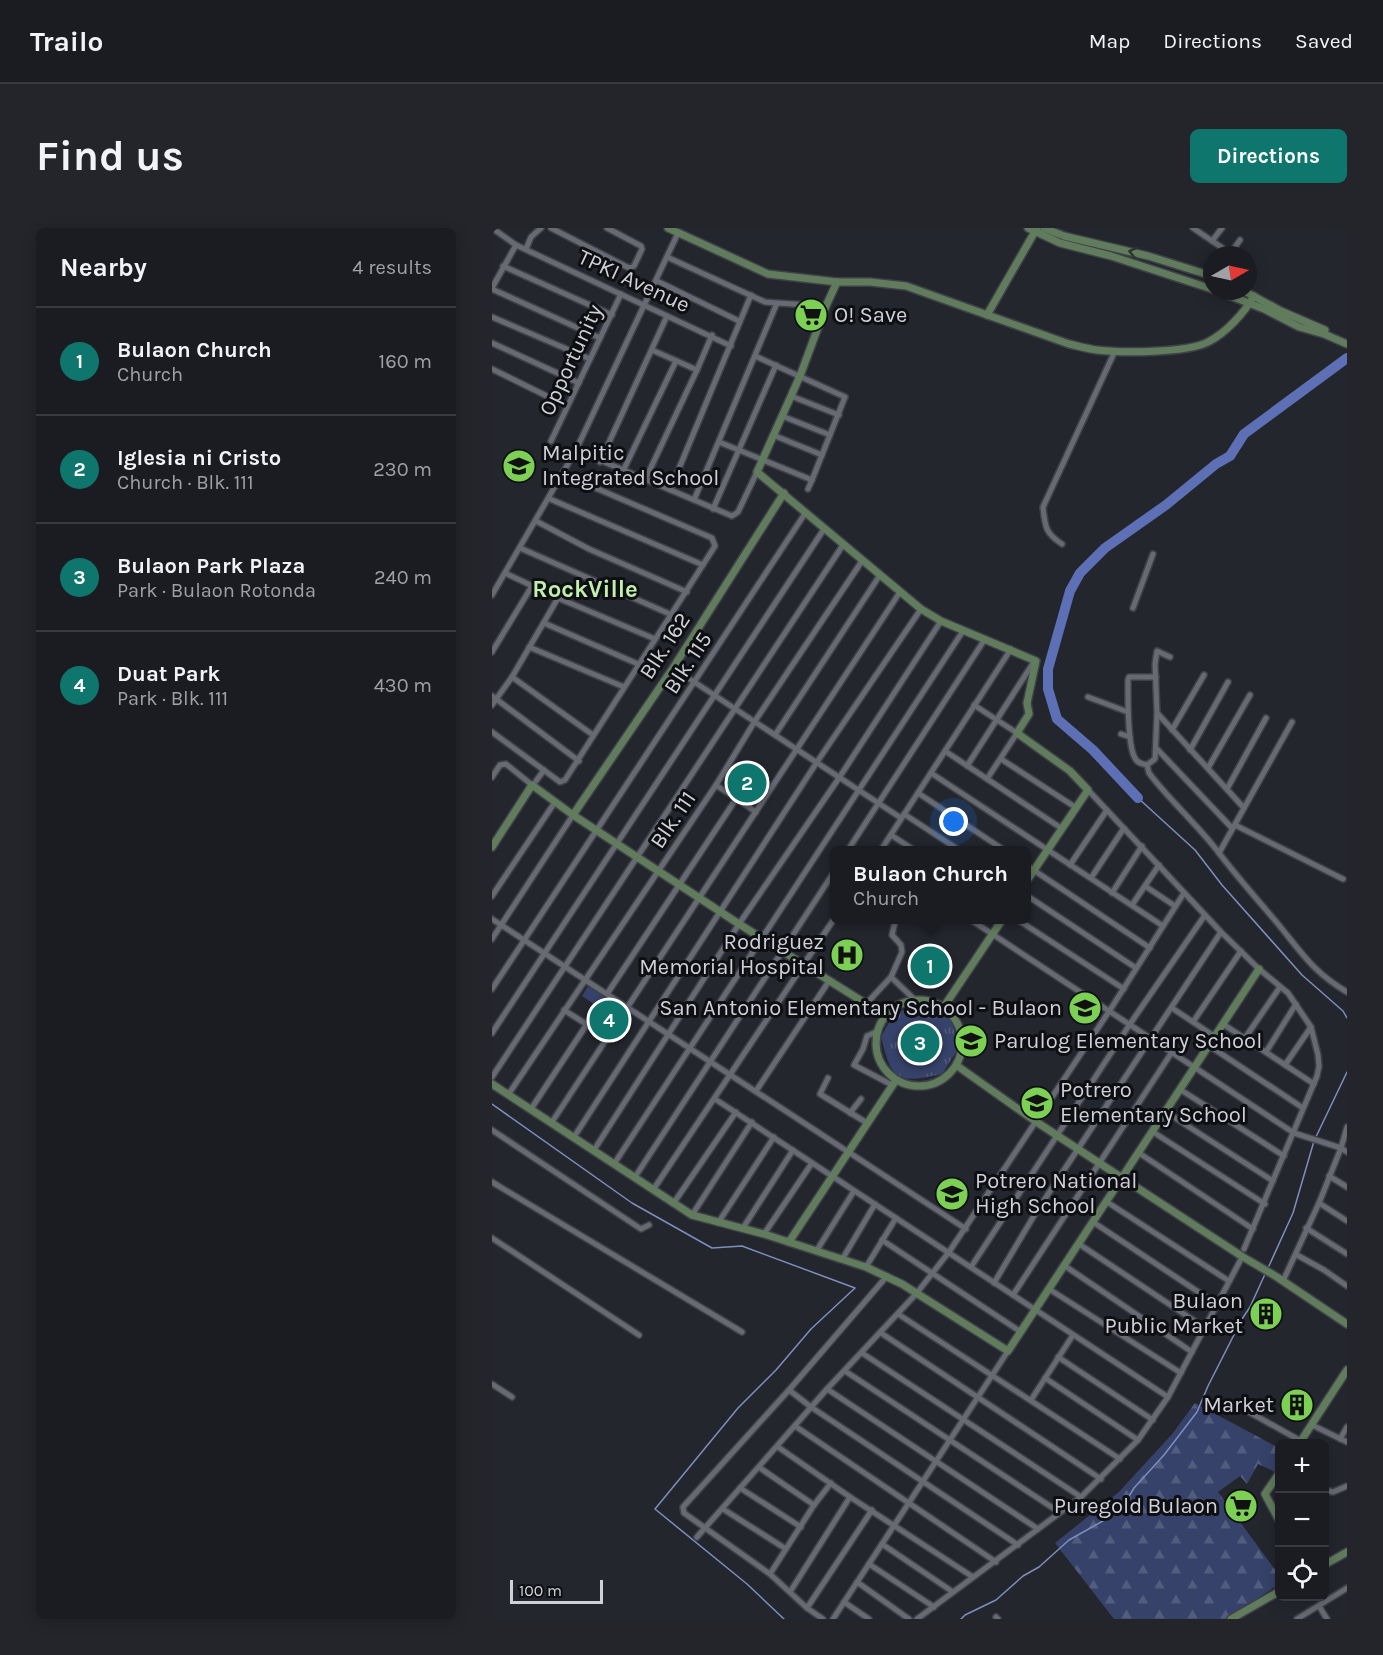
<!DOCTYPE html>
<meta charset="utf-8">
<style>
body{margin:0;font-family:Karla,sans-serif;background:#24252a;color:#f1f3f6}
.controls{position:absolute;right:18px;bottom:18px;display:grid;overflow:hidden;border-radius:9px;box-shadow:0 3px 15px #0003}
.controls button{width:54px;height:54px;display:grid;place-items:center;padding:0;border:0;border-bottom:2px solid #393a40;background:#1b1c22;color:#f1f3f6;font:30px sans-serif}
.compass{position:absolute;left:711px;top:18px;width:54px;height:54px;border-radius:50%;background:#1b1c22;box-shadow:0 3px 15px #0003;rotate:81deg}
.scale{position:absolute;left:18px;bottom:15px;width:93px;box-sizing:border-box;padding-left:6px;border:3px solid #cfd1d6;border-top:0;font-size:16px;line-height:21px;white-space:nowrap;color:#cfd1d6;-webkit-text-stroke:4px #0e0f13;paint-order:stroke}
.you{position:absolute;left:462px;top:594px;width:21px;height:21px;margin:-15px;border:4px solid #fff;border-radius:50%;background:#1a73e8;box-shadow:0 0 0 9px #1a73e833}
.badge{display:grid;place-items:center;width:39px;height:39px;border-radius:50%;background:#0f766e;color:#fff;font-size:20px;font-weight:700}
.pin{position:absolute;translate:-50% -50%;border:3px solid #fff;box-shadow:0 2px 6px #0006}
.popup{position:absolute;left:338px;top:618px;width:201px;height:78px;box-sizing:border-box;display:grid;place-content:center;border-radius:9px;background:#1b1c22;filter:drop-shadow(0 2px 4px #0005);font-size:20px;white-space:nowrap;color:#a0a1a5}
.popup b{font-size:22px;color:#f1f3f6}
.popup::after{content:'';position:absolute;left:50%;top:100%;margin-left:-12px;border:12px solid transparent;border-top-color:#1b1c22}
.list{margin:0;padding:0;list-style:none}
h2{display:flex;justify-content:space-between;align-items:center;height:78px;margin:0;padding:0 24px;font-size:26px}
h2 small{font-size:20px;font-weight:400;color:#a0a1a5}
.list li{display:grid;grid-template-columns:39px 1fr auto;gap:18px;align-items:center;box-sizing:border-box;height:108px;padding:0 24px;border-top:2px solid #393a40}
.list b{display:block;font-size:22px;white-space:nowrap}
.list p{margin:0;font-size:20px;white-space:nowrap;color:#a0a1a5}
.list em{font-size:20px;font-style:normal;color:#a0a1a5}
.icon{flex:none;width:33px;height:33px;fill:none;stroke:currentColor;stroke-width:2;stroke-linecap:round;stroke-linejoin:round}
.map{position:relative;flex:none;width:855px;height:1391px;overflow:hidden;border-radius:9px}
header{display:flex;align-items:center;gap:36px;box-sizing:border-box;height:84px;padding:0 30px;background:#1b1c22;border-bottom:2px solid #393a40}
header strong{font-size:28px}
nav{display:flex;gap:33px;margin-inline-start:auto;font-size:21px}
.intro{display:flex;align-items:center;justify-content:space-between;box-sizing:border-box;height:144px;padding:0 36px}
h1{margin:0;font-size:42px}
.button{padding:15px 27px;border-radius:9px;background:#0f766e;color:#fff;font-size:21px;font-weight:700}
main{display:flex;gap:36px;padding:0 36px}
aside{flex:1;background:#1b1c22;border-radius:9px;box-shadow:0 3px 15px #0003}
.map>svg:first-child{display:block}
</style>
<header>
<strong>Trailo</strong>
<nav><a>Map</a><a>Directions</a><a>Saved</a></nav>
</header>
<div class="intro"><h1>Find us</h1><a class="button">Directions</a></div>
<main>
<aside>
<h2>Nearby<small>4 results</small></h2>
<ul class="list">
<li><span class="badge">1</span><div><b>Bulaon Church</b><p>Church</p></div><em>160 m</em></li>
<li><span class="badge">2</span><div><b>Iglesia ni Cristo</b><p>Church · Blk. 111</p></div><em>230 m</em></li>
<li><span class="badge">3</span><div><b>Bulaon Park Plaza</b><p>Park · Bulaon Rotonda</p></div><em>240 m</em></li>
<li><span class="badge">4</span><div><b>Duat Park</b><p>Park · Blk. 111</p></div><em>430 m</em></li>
</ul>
</aside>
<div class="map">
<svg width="855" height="1391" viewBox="0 0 855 1391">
<defs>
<pattern id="forest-firs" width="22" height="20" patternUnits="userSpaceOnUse" patternTransform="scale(1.5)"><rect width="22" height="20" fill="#364269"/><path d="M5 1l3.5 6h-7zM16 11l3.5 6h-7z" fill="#525c7e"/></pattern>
<pattern id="park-tufts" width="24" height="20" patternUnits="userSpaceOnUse" patternTransform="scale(1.5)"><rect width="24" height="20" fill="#364269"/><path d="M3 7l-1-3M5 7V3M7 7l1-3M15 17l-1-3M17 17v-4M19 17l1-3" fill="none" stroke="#525c7e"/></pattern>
</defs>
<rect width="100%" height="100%" fill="#24262e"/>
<polygon fill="#364269" points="96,758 115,770 108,780 90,768"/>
<polygon fill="url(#forest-firs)" points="703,1175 787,1220 787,1237 783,1244 766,1236 755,1256 748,1248 726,1264 787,1347 787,1356 735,1391 622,1391 563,1315 627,1264 681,1205"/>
<g fill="url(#park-tufts)">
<polygon points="116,770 133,781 116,807 103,799 112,786 108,782"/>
<path d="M435,775L460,791L466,821L450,846C405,856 400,853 389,809C404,781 405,783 435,775Z"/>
</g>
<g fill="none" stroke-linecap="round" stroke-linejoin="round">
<g stroke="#7f8dbf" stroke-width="1.5">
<polyline points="646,570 703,622 730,657 810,747 851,783 855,790"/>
<polyline points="0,876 140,975 220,1020 250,1018 363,1060 319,1101 284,1142 246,1180 163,1281 255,1356 292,1391"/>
<polyline points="776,1040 801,985 822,913 855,844"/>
<polyline points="469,1391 473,1387 504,1372 531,1348 547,1339 577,1312 618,1289 633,1275 642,1260 672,1227 705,1184 716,1158 750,1091 758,1079 774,1044"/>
</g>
<polyline stroke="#5d70b5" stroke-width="10" points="646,570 601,522 565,491 556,461 556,441 578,363 588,345 613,320 674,277 724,236 738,228 752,206 855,130"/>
<g stroke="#3f4148" stroke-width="8">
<g id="street">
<polyline points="0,0 24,17 239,118"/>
<polyline points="59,0 137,40 142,38 150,21 149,18 115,0"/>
<polyline points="701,0 741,27"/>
<polyline points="720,13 730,0"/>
<polyline points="34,21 39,9 49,0"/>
<polyline points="738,26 748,12"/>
<polyline points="175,29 273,74 285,75"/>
<polyline points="11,38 120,87"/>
<polyline points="165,53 247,93"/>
<polyline points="0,60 24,17"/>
<polyline points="0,61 108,110"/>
<polyline points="0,89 98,131"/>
<polyline points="0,115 87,155"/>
<polyline points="160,122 205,142"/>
<polyline points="0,141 75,178"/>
<polyline points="299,168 347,187"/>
<polyline points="290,188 338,207"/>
<polyline points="281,207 330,227"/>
<polyline points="59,213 129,66"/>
<polyline points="227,214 320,252 353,169 263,128"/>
<polyline points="84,222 240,288 246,284 265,244"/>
<polyline points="108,234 175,88"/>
<polyline points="131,243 184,133"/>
<polyline points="153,252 205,142 220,107"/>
<polyline points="316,261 320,252"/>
<polyline points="178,262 259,67"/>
<polyline points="58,271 211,337"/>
<polyline points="202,272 285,75 334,78"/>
<polyline points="221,281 284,137"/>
<polyline points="44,293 97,321 195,364"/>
<path d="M570,316C553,305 553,298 551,279L623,123"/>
<polyline points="28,320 180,387"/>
<polyline points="13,345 66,370 163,411"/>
<polyline points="0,367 84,222 186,5"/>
<polyline points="641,380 661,326"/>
<polyline points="52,395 146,436"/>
<polyline points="37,419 132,459"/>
<polyline points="0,424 40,358"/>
<path d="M678,429L665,423L663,436L665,485L663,531L655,537L657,545C678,573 706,597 727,625C746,650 766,672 786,696C810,725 821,744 855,764"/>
<polyline points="181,440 409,590"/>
<polyline points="20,449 101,507"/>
<polyline points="0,468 87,533"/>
<polyline points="596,469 636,484"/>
<polyline points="0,477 20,449 66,370"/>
<polyline points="482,477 525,505 495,551"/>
<polyline points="666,486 752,580"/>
<polyline points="680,502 712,447"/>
<polyline points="0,504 68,554 73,552 223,318 220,310 71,246"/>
<polyline points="629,506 638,509"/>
<polyline points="283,507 388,347"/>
<polyline points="664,520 740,600"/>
<polyline points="698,522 736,454"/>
<polyline points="453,523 569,600"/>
<polyline points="509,531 583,579"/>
<path d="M655,537C650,536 645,535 643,530C635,517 636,469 636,452L637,449H664"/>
<polyline points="475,538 543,432"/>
<polyline points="716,540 758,467"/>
<polyline points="439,545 671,698"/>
<polyline points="0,549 8,537 14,536 40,557"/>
<polyline points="44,553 52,542"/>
<polyline points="224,557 264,584"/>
<polyline points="735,561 774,490"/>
<polyline points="596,562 729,704 767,741 796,765 819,799 826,827 827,838 825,848 752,1021"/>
<polyline points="426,565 512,622"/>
<polyline points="412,586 467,622"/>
<polyline points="743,597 851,651"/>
<polyline points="399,607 422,622"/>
<polyline points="356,622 493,411"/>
<polyline points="389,622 519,421"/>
<polyline points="727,625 800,494"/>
<polyline points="534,637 658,720"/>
<polyline points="578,637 615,582"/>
<polyline points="599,650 632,600"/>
<polyline points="653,658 683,678"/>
<polyline points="620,665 650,618"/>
<polyline points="534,667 644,740"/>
<polyline points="0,668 63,574"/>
<polyline points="640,677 667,637"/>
<polyline points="0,691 474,1001"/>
<polyline points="479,692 802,905 849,920 855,924"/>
<polyline points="526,692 632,761"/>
<polyline points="0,711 81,587"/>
<polyline points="399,749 423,772"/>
<polyline points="0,761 314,284"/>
<polyline points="115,766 244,571"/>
<polyline points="374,776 399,749 410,724 409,717 400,707 403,694"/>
<polyline points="680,780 701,794"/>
<polyline points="72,782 116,810"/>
<polyline points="731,796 822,856"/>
<polyline points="384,804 375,808 371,821 362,837 400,857"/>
<polyline points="0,805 332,301"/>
<polyline points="722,808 701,794 749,723"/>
<polyline points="753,810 788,759"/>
<polyline points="716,817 811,880"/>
<polyline points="774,824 804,776"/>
<polyline points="793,837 819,799"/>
<polyline points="0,849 351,317"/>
<polyline points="336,850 328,866 375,895"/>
<polyline points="689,862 792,928"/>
<polyline points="264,863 337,753"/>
<polyline points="16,867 224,557 263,493 370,333"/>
<polyline points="223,871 676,1169"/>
<polyline points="39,881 95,796"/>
<polyline points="674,884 781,953"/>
<polyline points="358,885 369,871"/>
<polyline points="60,894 408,364"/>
<polyline points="0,902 149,1001 157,997"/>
<polyline points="661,904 773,976"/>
<polyline points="82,909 325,534 429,381"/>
<polyline points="102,922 247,696 347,550 449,393"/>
<polyline points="647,925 761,1001"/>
<polyline points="122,936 471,403"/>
<polyline points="837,948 855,959"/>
<polyline points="143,949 342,644"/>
<polyline points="0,954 250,1104"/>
<polyline points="161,962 342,691"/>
<polyline points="615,974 737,1053"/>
<polyline points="827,975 855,993"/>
<polyline points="181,976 244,884"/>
<polyline points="200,987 260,894"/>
<polyline points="601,994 726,1077"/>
<polyline points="226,995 282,909"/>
<polyline points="251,1000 301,922"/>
<polyline points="814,1000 855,1026"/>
<polyline points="272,1006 320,935"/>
<polyline points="0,1010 147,1107"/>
<polyline points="390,1012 529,1104"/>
<polyline points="587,1016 713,1100"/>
<polyline points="325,1022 362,963"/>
<polyline points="805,1027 832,1042 855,1058"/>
<polyline points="351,1030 383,976"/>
<polyline points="573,1038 700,1124"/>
<polyline points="374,1039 404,990"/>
<polyline points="479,1039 638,796 713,687"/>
<polyline points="791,1053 827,975 849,920 855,899"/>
<polyline points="502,1055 543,986 729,704"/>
<polyline points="557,1061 689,1145"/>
<polyline points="521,1067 680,824"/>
<polyline points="406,1086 628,1231"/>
<polyline points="389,1105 609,1251"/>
<polyline points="370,1125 589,1269"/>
<polyline points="566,1129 661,1192"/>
<polyline points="353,1143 567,1284"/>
<polyline points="553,1150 646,1212"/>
<polyline points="0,1156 20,1169"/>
<polyline points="335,1161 546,1301"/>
<polyline points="297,1162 319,1179 526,1317"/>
<polyline points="539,1172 581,1107"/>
<polyline points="757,1184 809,1213"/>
<polyline points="820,1197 855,1214"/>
<polyline points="303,1198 504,1334"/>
<polyline points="848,1211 855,1199"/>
<polyline points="286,1219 358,1269 481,1349"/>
<polyline points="268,1240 322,1277"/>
<polyline points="248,1260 309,1299"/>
<polyline points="832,1262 841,1264 855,1258"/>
<polyline points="231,1281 294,1321"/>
<polyline points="205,1309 335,1161 424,1066 457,1024 618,782 692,665"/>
<polyline points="390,1316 461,1364"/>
<polyline points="377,1336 442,1379"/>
<polyline points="278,1346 322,1277 339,1255"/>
<polyline points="365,1354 417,1391"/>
<polyline points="298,1364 358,1269"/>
<polyline points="352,1374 377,1391"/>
<polyline points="827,1378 835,1391"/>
<polyline points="315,1380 380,1282"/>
<polyline points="504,1389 506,1391"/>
<polyline points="331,1391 315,1380 278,1346 192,1285 191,1279 297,1162 395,1048"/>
<polyline points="341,1391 516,1123"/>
<polyline points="425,1391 589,1269 646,1212 676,1169 748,1033"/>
<polyline points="805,1391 855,1360"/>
</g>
</g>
<g stroke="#3f4148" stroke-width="10">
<g id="secondary">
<path d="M176,0L276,46L345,54H378L414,58L577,116C586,118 596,121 605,122C629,125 695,125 716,114C734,105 752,85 762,68"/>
<polyline points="536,0 568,15 619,28 720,61"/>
<polyline points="552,0 572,8 656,28 720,48"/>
<polyline points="345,54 334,78 308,148 265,244 429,381 449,393 544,433 535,475 537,486 525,505 578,543 596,562 534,654"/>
<polyline points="726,63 772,81 807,99 832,106 855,116"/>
<polyline points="752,63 789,83 833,102"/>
<polyline points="495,87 545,0"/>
<polyline points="81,587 181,440 292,265"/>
<polyline points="0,619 40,557 81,587 247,696 392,787"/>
<circle cx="427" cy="815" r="43"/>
<polyline points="451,780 510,692"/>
<polyline points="464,837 543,893 751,1029 785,1049 855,1096"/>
<polyline points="0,856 200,987 272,1006 374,1039 410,1056 516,1123 767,741"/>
<polyline points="297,1014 404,852"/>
<polyline points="807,1216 855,1142"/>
<polyline points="788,1244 773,1266 788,1294"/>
<polyline points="832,1337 855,1324"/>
<polyline points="739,1391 788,1363"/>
</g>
</g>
<use href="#street" stroke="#676a73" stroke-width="5"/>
<use href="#secondary" stroke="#617c5c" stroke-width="7"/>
</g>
<defs><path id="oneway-chevron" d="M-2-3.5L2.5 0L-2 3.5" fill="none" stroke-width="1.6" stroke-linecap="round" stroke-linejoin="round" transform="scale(1.5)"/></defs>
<use stroke="#2b352d" href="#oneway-chevron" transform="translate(641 24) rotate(-167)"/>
<defs>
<g id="supermarket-disc" transform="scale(1.725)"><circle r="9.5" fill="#7cd155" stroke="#0e0f13"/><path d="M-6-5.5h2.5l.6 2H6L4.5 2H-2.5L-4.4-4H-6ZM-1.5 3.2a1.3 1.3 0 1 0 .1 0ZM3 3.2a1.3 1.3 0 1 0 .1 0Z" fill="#111"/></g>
<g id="school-disc" transform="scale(1.725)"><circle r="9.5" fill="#7cd155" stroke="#0e0f13"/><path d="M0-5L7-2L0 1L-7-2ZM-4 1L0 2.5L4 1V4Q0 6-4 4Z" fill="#111"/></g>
<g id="hospital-disc" transform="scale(1.725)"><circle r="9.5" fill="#7cd155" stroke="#0e0f13"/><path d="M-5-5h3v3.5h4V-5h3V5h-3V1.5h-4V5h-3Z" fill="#111"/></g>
<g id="building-disc" transform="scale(1.725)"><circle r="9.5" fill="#7cd155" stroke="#0e0f13"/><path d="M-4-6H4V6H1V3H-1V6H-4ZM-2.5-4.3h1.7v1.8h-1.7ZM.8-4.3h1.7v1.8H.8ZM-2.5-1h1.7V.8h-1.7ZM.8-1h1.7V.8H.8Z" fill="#111"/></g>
</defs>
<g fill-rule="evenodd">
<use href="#supermarket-disc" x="319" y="87"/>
<use href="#school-disc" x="27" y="238"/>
<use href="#hospital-disc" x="355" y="727"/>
<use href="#school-disc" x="593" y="780"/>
<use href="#school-disc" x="479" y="813"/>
<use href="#school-disc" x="545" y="875"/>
<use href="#school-disc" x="460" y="966"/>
<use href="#building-disc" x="774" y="1086"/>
<use href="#building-disc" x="805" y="1177"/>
<use href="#supermarket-disc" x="749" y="1278"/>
</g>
<g text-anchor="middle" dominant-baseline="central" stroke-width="6" stroke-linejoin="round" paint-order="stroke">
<g font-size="22" fill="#cfd1d6" stroke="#0e0f13">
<text transform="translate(142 53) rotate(25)">TPKI Avenue</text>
<text transform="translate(79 132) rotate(-65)">Opportunity</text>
<text transform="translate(173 418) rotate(-57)">Blk. 162</text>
<text transform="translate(196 435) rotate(-57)">Blk. 115</text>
<text transform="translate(181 592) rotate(-56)">Blk. 111</text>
</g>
<g font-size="22" fill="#cfd1d6" stroke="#0e0f13" text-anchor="start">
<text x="342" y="87">O! Save</text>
<text x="50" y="225">Malpitic<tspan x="50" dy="25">Integrated School</tspan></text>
<text x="332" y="714" text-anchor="end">Rodriguez<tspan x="332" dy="25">Memorial Hospital</tspan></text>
<text x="570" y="780" text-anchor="end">San Antonio Elementary School - Bulaon</text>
<text x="502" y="813">Parulog Elementary School</text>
<text x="568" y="862">Potrero<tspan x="568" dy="25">Elementary School</tspan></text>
<text x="483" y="953">Potrero National<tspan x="483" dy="25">High School</tspan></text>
<text x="751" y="1073" text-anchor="end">Bulaon<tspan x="751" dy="25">Public Market</tspan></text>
<text x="782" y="1177" text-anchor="end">Market</text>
<text x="726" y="1278" text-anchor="end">Puregold Bulaon</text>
</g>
<g font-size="24" font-weight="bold" fill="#c0efae" stroke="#0e0f13">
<text x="93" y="361">RockVille</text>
</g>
</g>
</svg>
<div class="controls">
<button>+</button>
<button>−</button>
<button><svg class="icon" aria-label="locate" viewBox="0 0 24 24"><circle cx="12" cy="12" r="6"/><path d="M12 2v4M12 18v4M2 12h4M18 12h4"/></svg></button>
</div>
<svg class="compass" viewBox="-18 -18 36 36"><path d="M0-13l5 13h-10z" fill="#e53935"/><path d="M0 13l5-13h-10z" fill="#a0a1a5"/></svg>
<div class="scale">100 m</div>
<div class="you"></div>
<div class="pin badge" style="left:438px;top:738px">1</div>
<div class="popup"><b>Bulaon Church</b>Church</div>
<div class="pin badge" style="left:255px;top:555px">2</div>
<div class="pin badge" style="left:428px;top:815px">3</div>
<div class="pin badge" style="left:117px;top:792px">4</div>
</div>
</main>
